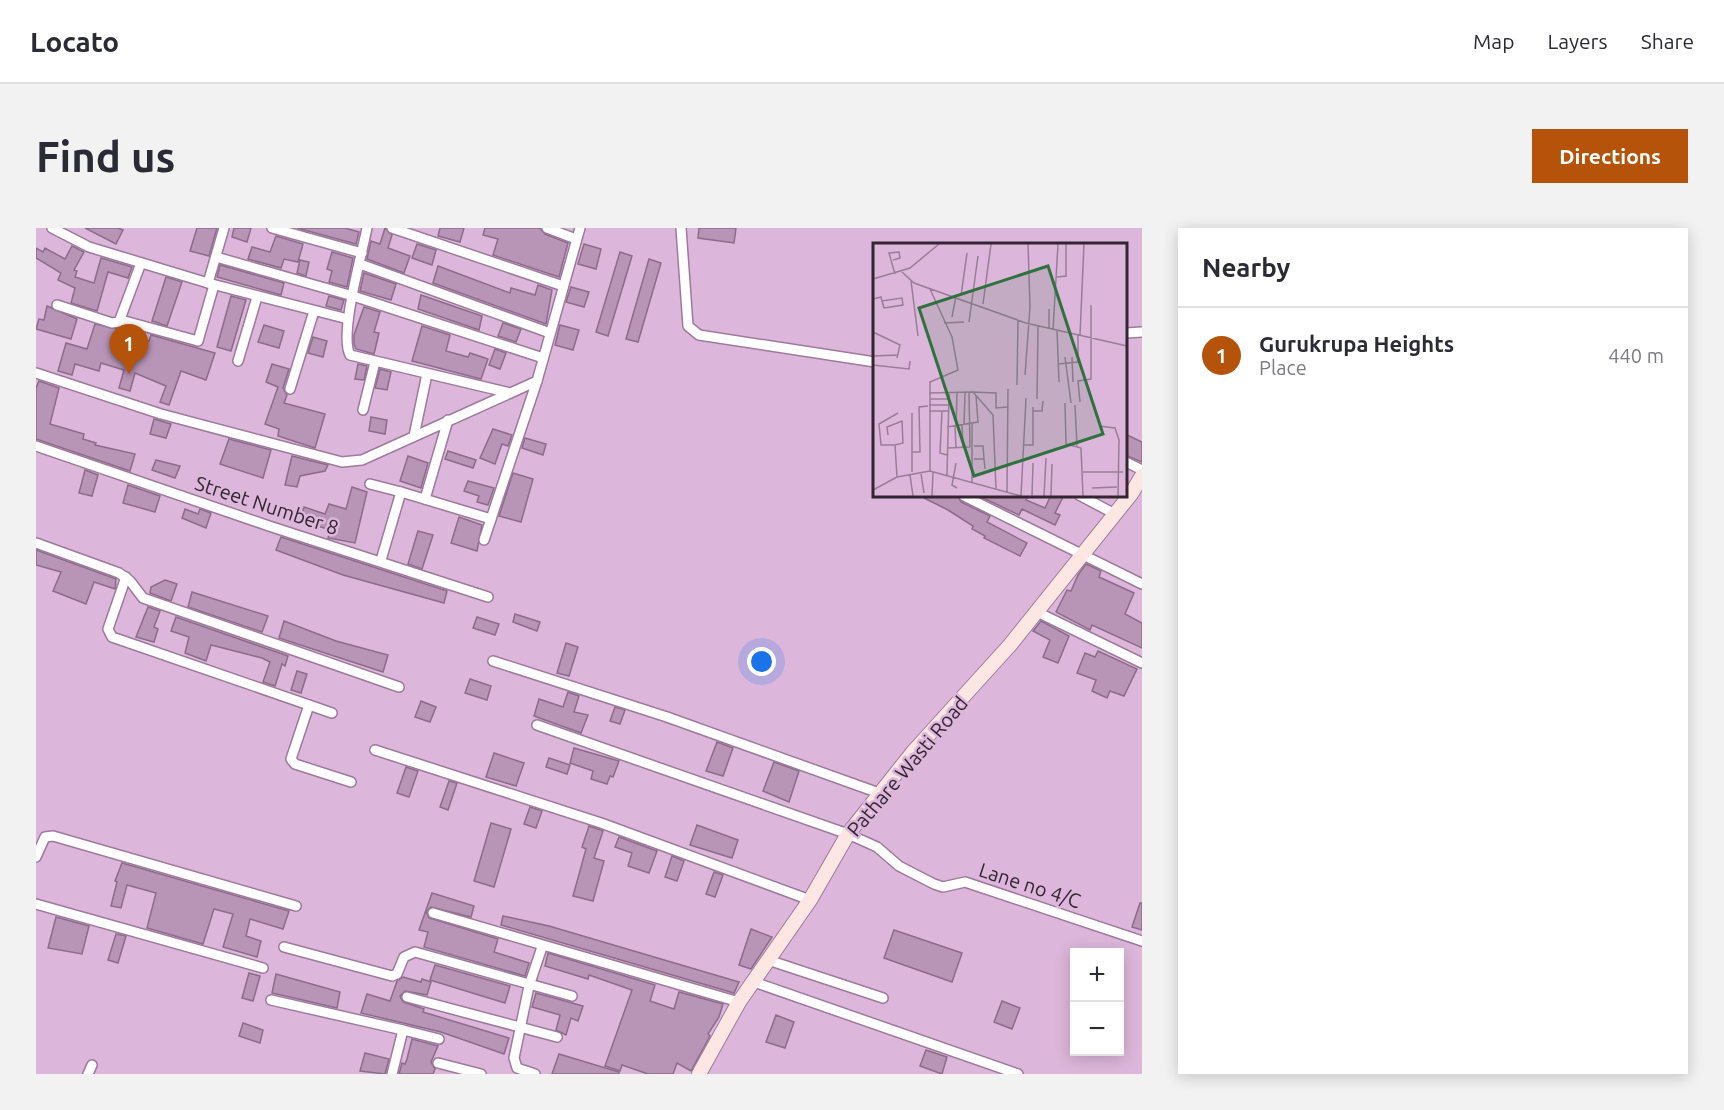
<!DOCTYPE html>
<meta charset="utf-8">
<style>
body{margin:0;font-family:Ubuntu,sans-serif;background:#f2f2f3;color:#2b2b33}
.controls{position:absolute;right:18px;bottom:18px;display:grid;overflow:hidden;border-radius:0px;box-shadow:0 3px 15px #0003}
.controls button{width:54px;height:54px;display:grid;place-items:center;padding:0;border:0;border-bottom:2px solid #e1e1e2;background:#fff;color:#2b2b33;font:30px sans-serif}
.you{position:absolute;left:726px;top:434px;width:21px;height:21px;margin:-15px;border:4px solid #fff;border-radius:50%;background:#1a73e8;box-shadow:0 0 0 9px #1a73e833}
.badge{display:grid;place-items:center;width:39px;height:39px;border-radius:50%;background:#b45309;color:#fff;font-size:20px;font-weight:700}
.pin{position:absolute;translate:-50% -50px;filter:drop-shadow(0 2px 3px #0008)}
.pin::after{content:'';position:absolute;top:32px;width:21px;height:18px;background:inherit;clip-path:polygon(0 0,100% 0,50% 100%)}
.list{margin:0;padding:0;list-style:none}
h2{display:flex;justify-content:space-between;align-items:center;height:78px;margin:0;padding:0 24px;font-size:26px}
h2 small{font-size:20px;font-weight:400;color:#7c7c81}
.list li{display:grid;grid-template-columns:39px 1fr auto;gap:18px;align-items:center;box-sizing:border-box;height:96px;padding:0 24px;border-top:2px solid #e1e1e2}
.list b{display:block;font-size:22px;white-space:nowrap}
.list p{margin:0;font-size:20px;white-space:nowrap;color:#7c7c81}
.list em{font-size:20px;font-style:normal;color:#7c7c81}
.map{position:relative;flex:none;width:1106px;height:846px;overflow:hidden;border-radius:0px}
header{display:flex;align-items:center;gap:36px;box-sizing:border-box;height:84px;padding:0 30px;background:#fff;border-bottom:2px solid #e1e1e2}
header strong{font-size:28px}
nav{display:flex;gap:33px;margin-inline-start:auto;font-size:21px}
.intro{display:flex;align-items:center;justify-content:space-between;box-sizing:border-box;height:144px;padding:0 36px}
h1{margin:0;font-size:42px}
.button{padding:15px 27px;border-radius:0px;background:#b45309;color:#fff;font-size:21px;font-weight:700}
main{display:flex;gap:36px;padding:0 36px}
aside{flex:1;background:#fff;border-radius:0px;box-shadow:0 3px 15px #0003}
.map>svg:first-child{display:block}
</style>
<header>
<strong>Locato</strong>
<nav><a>Map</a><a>Layers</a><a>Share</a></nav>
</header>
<div class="intro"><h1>Find us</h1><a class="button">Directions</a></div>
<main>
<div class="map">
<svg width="1106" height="846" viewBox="0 0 1106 846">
<rect width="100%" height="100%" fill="#ddb7db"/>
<g fill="#b894b6" stroke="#8d6b8b" stroke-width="1.5">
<polygon points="49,0 82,0 87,2 80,16"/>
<polygon points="161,0 181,0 173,28 154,23"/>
<polygon points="198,0 215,0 211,14 196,9"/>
<polygon points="261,0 309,0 323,4 320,16"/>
<polygon points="349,0 356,7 352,20 374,28 368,45 331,31 335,13 344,16"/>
<polygon points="404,0 428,0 424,14 402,8"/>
<polygon points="449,0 504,0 509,6 532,15 523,49 457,27 462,11 447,7"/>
<polygon points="663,0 700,0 698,15 662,10"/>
<polygon points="240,8 267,16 262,34 248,31 245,40 212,31 216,19 234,24"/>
<polygon points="381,16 400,22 396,37 376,30"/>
<polygon points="548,16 565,21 560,41 542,36"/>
<polygon points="36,18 48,24 38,42 41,43 39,49 58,55 65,30 96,39 92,50 72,44 61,83 35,75 39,60 22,52 25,45 0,30 0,20 7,24 9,20 29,31"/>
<polygon points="296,24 317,30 311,59 293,54 296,43 291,41"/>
<polygon points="584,24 596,28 572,108 560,104"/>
<polygon points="613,31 625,35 602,114 590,111"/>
<polygon points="264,32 273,34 270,48 261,45"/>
<polygon points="184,37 248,55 245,67 181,49"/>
<polygon points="402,38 474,65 475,60 499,67 502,57 516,62 510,96 397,55"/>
<polygon points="328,45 360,56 355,72 324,63"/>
<polygon points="130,49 146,54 131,98 116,93"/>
<polygon points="535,59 553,64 548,79 530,74"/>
<polygon points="385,67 446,88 443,102 382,81"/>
<polygon points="195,68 210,72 195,123 181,119"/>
<polygon points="293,68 308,72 305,82 290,78"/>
<polygon points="11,78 41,91 35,111 0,101 3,91 8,92"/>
<polygon points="328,79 344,84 338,104 343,105 338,126 320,121 318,116 318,107"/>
<polygon points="467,95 485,101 480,114 462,108"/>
<polygon points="59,96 95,104 94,107 113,113 115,107 179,125 170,152 145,143 133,177 124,174 130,158 99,145 94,163 83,160 88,142 65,135 63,143 39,136 36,147 22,143 30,115 51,121"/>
<polygon points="228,97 248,103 243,120 222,114"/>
<polygon points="524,97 543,102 537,122 519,117"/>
<polygon points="386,98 414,107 410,123 432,129 434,125 452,131 445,151 376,133"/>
<polygon points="277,109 291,113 287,129 272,125"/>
<polygon points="459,121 470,125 464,141 453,137"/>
<polygon points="236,136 253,141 247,160 251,167 248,175 289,186 279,220 242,208 243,201 229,196 242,159 230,154"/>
<polygon points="322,136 331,138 328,152 319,151"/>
<polygon points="344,141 355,144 351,162 339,160"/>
<polygon points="3,153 23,160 14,196 48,206 47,211 60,215 59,217 99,226 94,243 0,211 0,160"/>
<polygon points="335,189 351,192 349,206 333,203"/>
<polygon points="118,191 135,196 130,210 114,206"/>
<polygon points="457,201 476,207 472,218 466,216 459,236 444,230"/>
<polygon points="1089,206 1106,214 1106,234 1089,227"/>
<polygon points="489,210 510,216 507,227 486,220"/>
<polygon points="193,211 235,222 227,250 184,236"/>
<polygon points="412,223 440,232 437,240 409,231"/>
<polygon points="256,228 292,237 289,243 264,248 261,259 249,257"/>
<polygon points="372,228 392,235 385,260 364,253"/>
<polygon points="120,232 144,238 139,250 116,242"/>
<polygon points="49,242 62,247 56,268 43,265"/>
<polygon points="477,245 497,251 485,294 463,288"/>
<polygon points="432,253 458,260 452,277 441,274 443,268 428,263"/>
<polygon points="92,257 124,268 119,284 87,275"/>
<polygon points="316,259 331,264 319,315 292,310 295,302 264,293 268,279 289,286 293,276 310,281"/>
<polygon points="882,267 921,267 925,274 954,288 951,294 991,315 984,328 948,310 949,308 936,301 937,298 912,282"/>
<polygon points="941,267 993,267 990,272 1009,280 1015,267 1028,267 1019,285 1024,287 1019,297 986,281 983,287"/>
<polygon points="149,281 162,286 164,281 175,285 170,300 146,290"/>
<polygon points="423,289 446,297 441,323 415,315"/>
<polygon points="382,303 397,307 386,341 372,336"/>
<polygon points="245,309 411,363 408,375 307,347 240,322"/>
<polygon points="0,322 80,351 79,361 58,354 50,376 17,363 25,344 0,337"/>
<polygon points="1050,336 1065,343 1063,349 1098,365 1089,386 1106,395 1106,420 1056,397 1054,402 1020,384 1031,362 1035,363 1042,347"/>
<polygon points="129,352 141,356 135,373 114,365 115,359"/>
<polygon points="156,364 232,388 226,404 152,379"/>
<polygon points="112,379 124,383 118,399 122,401 118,414 100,409"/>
<polygon points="479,386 504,394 501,403 477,394"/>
<polygon points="140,389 252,428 249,438 246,436 239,458 227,454 234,434 226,430 175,417 170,433 149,425 153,409 135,403"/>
<polygon points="441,389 463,396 459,407 437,400"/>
<polygon points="248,393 300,413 352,427 347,444 243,410"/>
<polygon points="1005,393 1033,408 1022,435 1007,429 1014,412 997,403"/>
<polygon points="530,415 542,419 533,448 521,445"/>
<polygon points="1062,423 1101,441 1088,468 1074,463 1071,470 1056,463 1060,452 1041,445 1049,425 1059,429"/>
<polygon points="261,443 271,446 265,465 255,462"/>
<polygon points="434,451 455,458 451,472 429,465"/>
<polygon points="532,464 543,468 538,484 552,487 545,505 498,488 503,471 527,479"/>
<polygon points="385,473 400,479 394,494 379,489"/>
<polygon points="579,479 589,482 584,496 574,493"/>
<polygon points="681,514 697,520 687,548 670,543"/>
<polygon points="538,520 583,533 577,549 574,548 571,556 555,551 557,543 534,535"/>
<polygon points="458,525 488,535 480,558 450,549"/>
<polygon points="513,530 534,537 531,546 510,539"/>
<polygon points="738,534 763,543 753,574 727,563"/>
<polygon points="370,539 382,543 373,569 361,565"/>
<polygon points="413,553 421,555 412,582 404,579"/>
<polygon points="494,579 506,583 500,600 488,596"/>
<polygon points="455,595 475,601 458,659 438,653"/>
<polygon points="661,597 702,612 696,630 654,617"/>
<polygon points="553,598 567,603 558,630 568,633 557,673 537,668 550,621 546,619"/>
<polygon points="583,609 621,623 613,645 592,638 596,625 579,619"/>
<polygon points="636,628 648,633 641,653 629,649"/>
<polygon points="86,635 253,683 247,701 214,691 210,708 225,713 221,729 187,719 197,686 178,681 167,716 111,700 120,665 91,657 85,680 75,678 81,654 79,653"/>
<polygon points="678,644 687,647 679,669 670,666"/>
<polygon points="396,665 438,678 435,689 395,679 390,684 393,690 462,711 458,724 493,735 489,748 388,719 392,704 383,702"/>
<polygon points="1104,675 1106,675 1106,702 1096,699"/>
<polygon points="467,688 513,698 703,754 698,765 465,697"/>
<polygon points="20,689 53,698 46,726 12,720"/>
<polygon points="715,701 736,709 715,741 703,737"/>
<polygon points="858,702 926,725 916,754 848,730"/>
<polygon points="80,706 90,708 82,735 72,732"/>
<polygon points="512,725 619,757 614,773 638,781 643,764 687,776 683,789 672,806 674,808 655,843 641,835 637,846 612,846 586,837 584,843 569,838 596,762 553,747 552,751 509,738"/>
<polygon points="399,737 474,758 469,775 394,752"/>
<polygon points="213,745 224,748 217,773 206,770"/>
<polygon points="240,746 304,764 301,780 236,765"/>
<polygon points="367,749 385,754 386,751 395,754 391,767 369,763 364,768 367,774 388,781 387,784 473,810 468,826 405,804 325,785 331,766 354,773 361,753"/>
<polygon points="500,765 547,778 542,793 535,790 530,807 520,802 524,787 496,779"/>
<polygon points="966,773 984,780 976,801 958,794"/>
<polygon points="740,787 758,794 749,820 730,814"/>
<polygon points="207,795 227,802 224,815 203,808"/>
<polygon points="376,811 402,818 395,834 399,841 397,846 363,846 366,835 369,836 371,831"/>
<polygon points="890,822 911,829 906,846 884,838"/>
<polygon points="329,825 353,831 349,846 324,843"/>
<polygon points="523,826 583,844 583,846 516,846"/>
</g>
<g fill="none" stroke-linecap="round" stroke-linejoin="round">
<g stroke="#9d7a9b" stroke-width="12">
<g id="street">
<polyline points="16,0 53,19 172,55 312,91"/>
<polyline points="236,0 326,25"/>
<path d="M331,0C326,26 303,106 314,127L474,165"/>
<polyline points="356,0 527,58"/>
<polyline points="511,0 540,11"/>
<polyline points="645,0 652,98 663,107 839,134"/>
<polyline points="180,29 317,68 507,130"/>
<polyline points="324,36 514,105"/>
<polyline points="172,55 188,0"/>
<polyline points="21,77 76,95 83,94 105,35"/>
<polyline points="85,92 162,113 178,57"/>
<polyline points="1090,105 1106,104"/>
<polyline points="202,133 221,69"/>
<polyline points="0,145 125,186 306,234 326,232 501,153 544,0"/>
<polyline points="254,161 278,83"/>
<polyline points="327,182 339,134"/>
<polyline points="378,208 391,146"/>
<polyline points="0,218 233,298 452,369"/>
<polyline points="1090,234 1106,242"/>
<polyline points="334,256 365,264"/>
<polyline points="1043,267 1079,286"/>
<polyline points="928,268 1106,356"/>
<polyline points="389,271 412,192"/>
<polyline points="448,312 455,291"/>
<polyline points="0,315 83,345 94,353 107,370 363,459"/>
<polyline points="345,332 365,264 455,291 501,153"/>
<polyline points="90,349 72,401 76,409 296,485"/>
<polyline points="1001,384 1106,435"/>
<polyline points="457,433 631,489 843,565"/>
<polyline points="273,477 255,531 259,536 315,554"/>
<polyline points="501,497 812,606 841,619 863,638 898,656 907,659 929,654 1106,713"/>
<polyline points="339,522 565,595 774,672"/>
<polyline points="0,629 9,609 17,608 260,678"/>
<polyline points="0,676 227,740"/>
<polyline points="397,685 703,774"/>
<polyline points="248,719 356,748 361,746 368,729 379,724 536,768"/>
<polyline points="732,732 847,770"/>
<polyline points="718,754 982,846"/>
<polyline points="371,769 521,809"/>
<polyline points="235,772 367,802 356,846"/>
<polyline points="367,802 403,811"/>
<polyline points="402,835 445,846"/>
<polyline points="52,846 56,837"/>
<polyline points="499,846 481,840 478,830 493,758 506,719"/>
</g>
</g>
<g stroke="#9d7a9b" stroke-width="16">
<polyline id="secondary" points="663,846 703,774 774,672 812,606 877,524 974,417 1095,266 1106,248"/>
</g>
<use href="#street" stroke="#fff" stroke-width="9"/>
<use href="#secondary" stroke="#fee7e3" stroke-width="14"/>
</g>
<g text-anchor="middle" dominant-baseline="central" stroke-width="5" stroke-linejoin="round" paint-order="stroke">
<g font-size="20" fill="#342533" stroke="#ddb7db">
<text transform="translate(231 277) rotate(18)">Street Number 8</text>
<text transform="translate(871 538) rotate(-50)">Pathare Wasti Road</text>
<text transform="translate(994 657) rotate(18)">Lane no 4/C</text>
</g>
</g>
<g transform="translate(837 15)">
<rect width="254" height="254" fill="#ddb7db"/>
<path fill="none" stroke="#997d98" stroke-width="1.5" d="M20,17L27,15L26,9L16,10L22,31M29,29L41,40L153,80L254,103M184,34L193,33V1M0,36L37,25L66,1M38,38L45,93M57,46L79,94L85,127L57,139V228M88,53L94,10M0,56L8,54L9,58L29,55L30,62L11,65L9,58M110,61L118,1M79,74L83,53M96,79L105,13M71,80L91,79M176,85V66M180,87L185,1M184,88L186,139M0,89L27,102L24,115M207,92L211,1M0,113L25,112M192,114L198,160M199,114L200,139M185,121L205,119V92M0,122L36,126L37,118M152,132L157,64L155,1M144,142L145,77M100,149L123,150V165L134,164M56,150L100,149L120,172L123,246M96,150L97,204M57,156H76M164,156L165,83M207,159L205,138L218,136V62M192,160L193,201L208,205L210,253M56,162H75M202,162L204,203M56,168H75M69,168L67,210L74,212M160,168H169L170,158M39,170V209M89,182L90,205M91,182L92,150M82,183L83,205M83,183L84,150M226,183L242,185L246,197L245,253M74,184L105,179L103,153M15,192L14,184L29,178L30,200L22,202M150,202H160V164M101,203H110L111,216M74,205L97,204M101,216H111L112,226M83,220L79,242L84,245M39,229V209H47L46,164L55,163M210,229H250M48,231L51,250M37,232L40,253M74,232L76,151M24,234L22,202H8L6,181L25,170M99,239V181M219,245L244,244M0,247L24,234L57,228L148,253M134,249L135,146M59,253L60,229M148,253L153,155M159,253L160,220M171,253L173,215M178,253L179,221"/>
<path fill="#2e723d" fill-opacity="0.15" stroke="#2e723d" stroke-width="3" d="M175,23L230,191L101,233L46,65Z"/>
<rect width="254" height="254" fill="none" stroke="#342533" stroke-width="3"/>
</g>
</svg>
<div class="controls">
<button>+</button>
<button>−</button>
</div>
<div class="you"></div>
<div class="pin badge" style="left:93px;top:146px">1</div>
</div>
<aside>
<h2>Nearby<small></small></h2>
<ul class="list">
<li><span class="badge">1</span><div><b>Gurukrupa Heights</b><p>Place</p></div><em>440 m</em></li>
</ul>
</aside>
</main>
